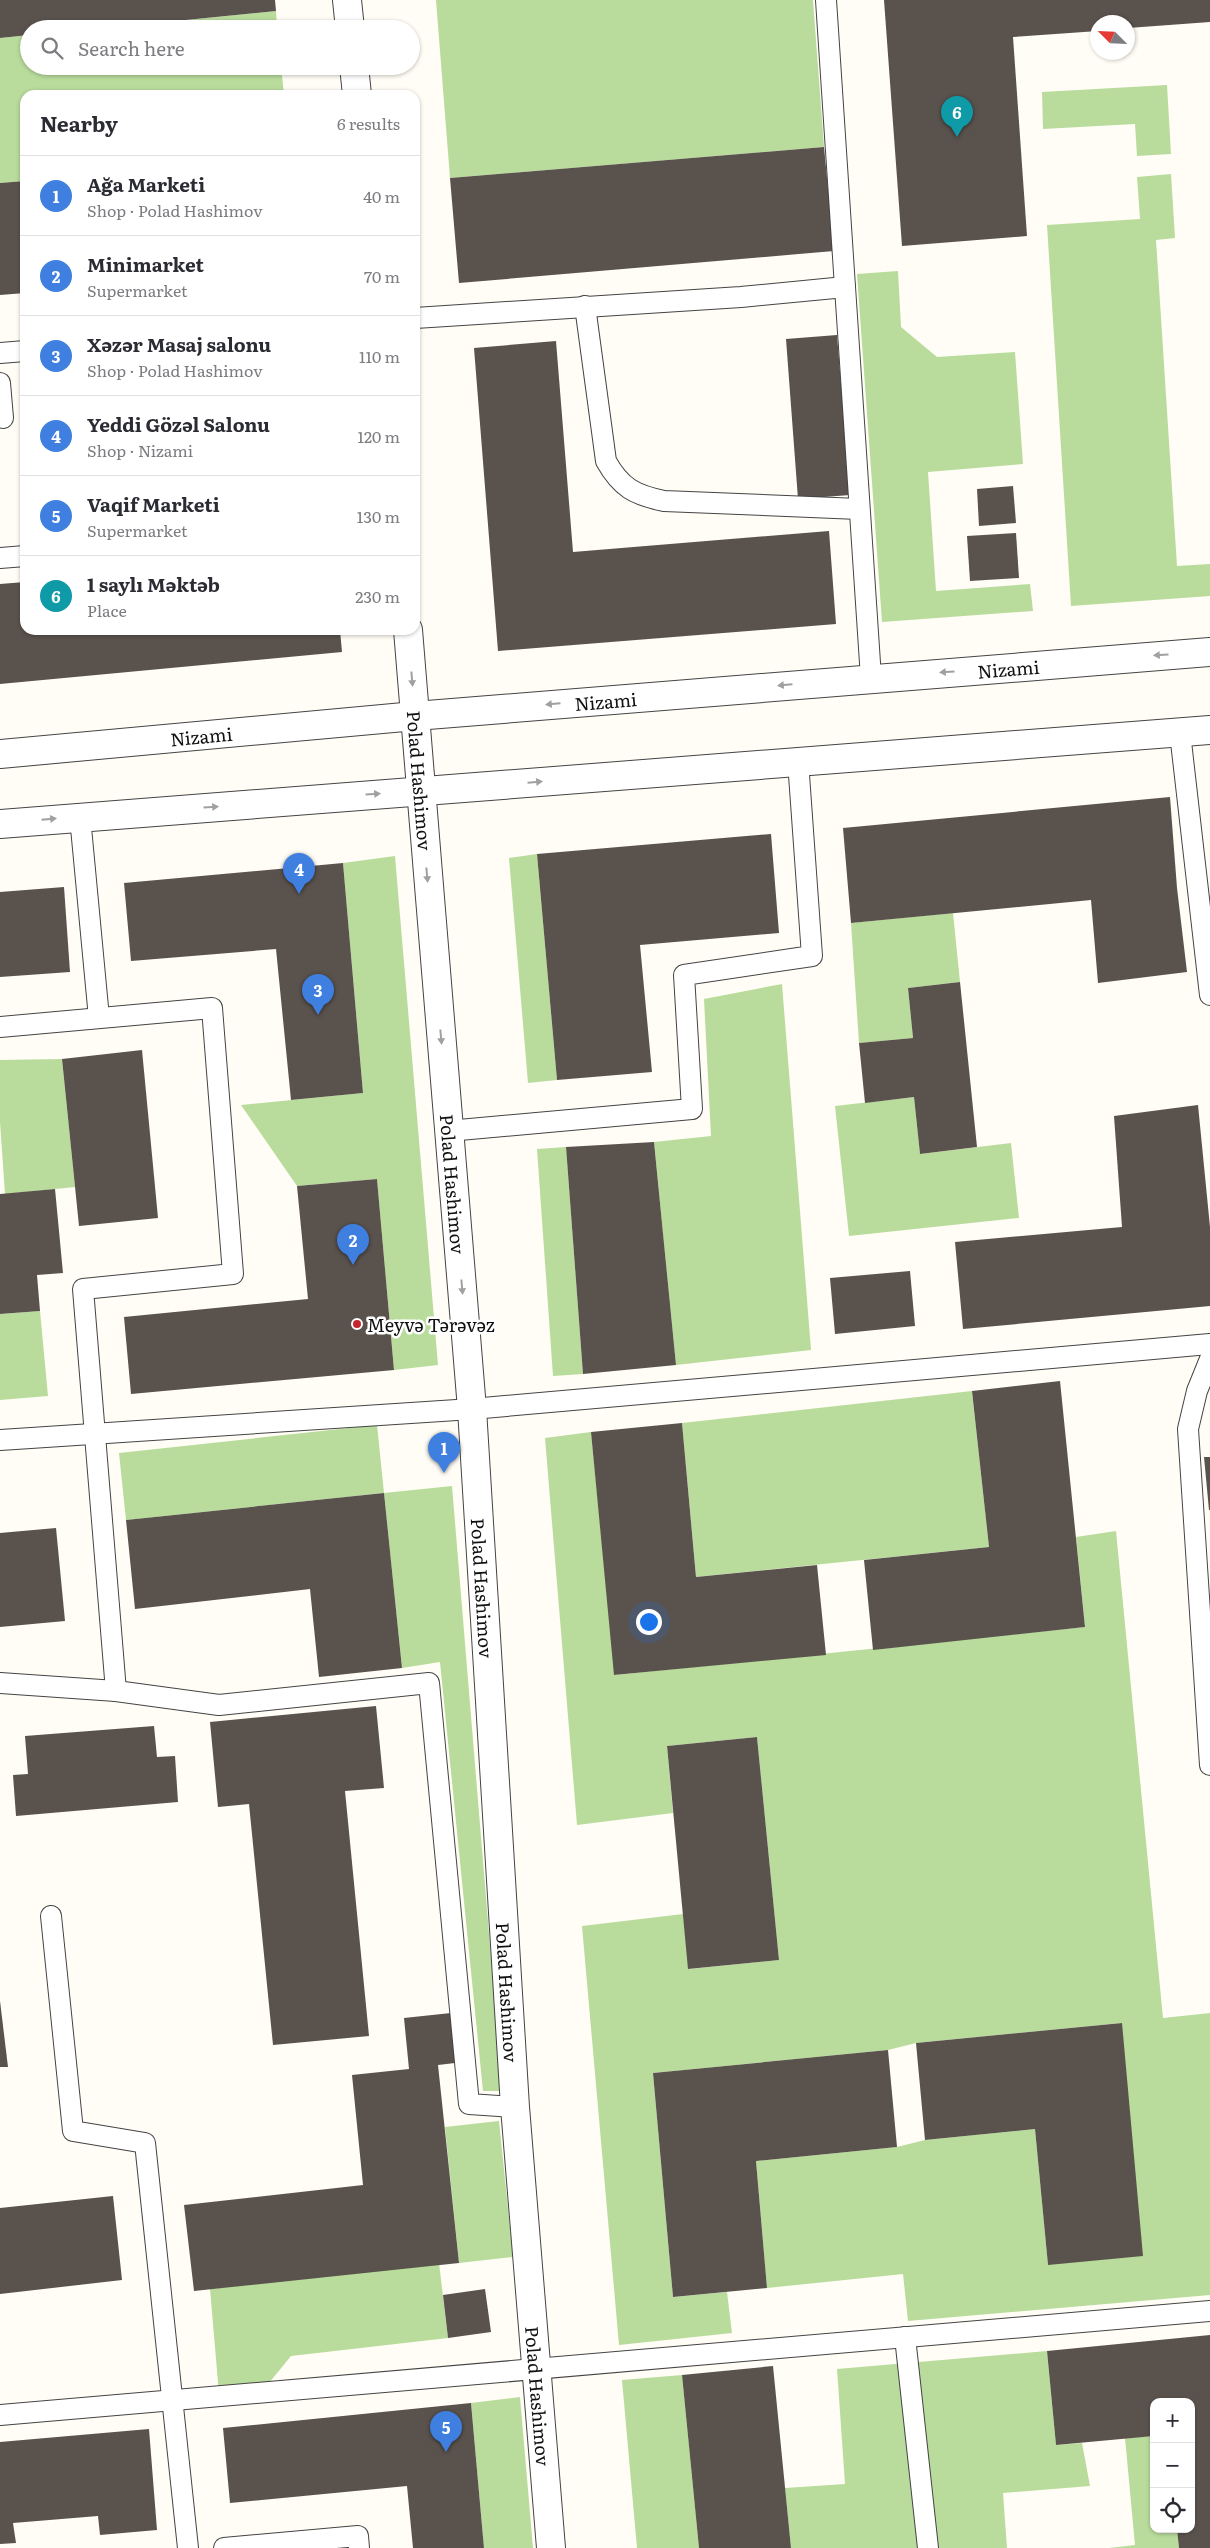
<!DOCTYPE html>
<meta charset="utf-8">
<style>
body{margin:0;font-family:Literata,serif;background:#f2f2f3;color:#2b2b33}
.controls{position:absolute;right:15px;bottom:15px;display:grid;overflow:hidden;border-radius:10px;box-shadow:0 1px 4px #0004}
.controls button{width:45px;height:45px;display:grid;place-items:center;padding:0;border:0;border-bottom:1px solid #e1e1e2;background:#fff;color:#2b2b33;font:25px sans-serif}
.compass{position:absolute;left:1090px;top:15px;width:45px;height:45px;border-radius:50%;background:#fff;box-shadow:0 1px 4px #0004;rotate:294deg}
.you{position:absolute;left:648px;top:1621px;width:18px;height:18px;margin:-12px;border:4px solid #fff;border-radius:50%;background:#1a73e8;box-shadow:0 0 0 8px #1a73e833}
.badge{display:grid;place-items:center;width:32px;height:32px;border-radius:50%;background:#c4262e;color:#fff;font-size:16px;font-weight:700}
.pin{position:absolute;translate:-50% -41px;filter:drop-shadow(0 1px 2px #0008)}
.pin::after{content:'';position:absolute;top:26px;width:18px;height:15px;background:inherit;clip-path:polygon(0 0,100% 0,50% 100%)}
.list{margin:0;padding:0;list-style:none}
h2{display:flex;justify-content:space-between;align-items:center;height:65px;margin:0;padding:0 20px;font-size:21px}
h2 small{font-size:16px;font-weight:400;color:#7c7c81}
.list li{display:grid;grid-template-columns:32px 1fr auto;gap:15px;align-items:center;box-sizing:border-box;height:80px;padding:0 20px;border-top:1px solid #e1e1e2}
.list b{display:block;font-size:19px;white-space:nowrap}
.list p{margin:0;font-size:16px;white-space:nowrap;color:#7c7c81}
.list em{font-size:16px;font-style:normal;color:#7c7c81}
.icon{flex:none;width:28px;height:28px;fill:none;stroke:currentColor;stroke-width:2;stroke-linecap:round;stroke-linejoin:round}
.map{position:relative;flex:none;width:1210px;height:2548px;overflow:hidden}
.search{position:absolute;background:#fff;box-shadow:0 1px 4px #0004;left:20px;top:20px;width:400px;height:55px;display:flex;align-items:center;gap:12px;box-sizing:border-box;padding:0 18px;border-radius:28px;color:#7c7c81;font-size:19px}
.panel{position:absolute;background:#fff;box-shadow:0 1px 4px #0004;left:20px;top:90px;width:400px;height:545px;border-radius:15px}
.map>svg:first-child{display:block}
</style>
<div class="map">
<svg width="1210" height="2548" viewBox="0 0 1210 2548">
<rect width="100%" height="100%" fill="#fffdf5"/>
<g fill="#b9dc9c">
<polygon points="436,0 813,0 824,147 450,178"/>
<polygon points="276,11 277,29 95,29"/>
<polygon points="29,35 29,66 281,66 284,95 25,95 25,181 0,183 0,38"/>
<polygon points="1167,85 1171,154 1137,156 1135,124 1043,129 1042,92"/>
<polygon points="1171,174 1175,238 1156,240 1177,566 1210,564 1210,596 1071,606 1047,225 1140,219 1137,177"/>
<polygon points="898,271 901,327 937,357 1015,352 1023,464 928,472 936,591 1030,584 1033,611 882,622 857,274"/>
<polygon points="537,854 557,1080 528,1083 509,858"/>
<polygon points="395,856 438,1365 394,1370 377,1179 297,1186 241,1105 363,1093 343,863"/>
<polygon points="953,913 960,982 908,988 913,1038 859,1043 851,923"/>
<polygon points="782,984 811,1350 676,1365 654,1142 711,1136 704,999"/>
<polygon points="62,1059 75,1187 5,1194 0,1122 0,1060"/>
<polygon points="914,1097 920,1154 1011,1143 1019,1218 849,1236 835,1106"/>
<polygon points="566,1147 583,1374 553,1376 537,1149"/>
<polygon points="40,1311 48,1396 0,1400 0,1314"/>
<polygon points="972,1391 989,1547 696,1577 682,1423"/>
<polygon points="377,1425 384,1493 452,1486 502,2091 483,2091 440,1662 402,1668 384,1493 126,1520 119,1453"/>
<polygon points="591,1432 615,1675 1085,1627 1076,1537 1116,1531 1163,2018 1210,2013 1210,2295 908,2321 903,2274 767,2288 756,2161 897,2147 925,2140 1035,2129 1048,2265 1121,2023 916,2043 888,2050 653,2073 673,2297 727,2292 732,2333 619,2345 582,1926 683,1914 689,1969 779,1960 757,1737 667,1746 673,1813 577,1825 545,1438"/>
<polygon points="499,2121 513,2257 459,2263 445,2127"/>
<polygon points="439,2263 448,2338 291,2356 264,2389 219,2394 210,2289"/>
<polygon points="1047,2351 1056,2445 1082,2443 1090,2486 1003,2493 1007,2548 791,2548 785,2488 845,2484 837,2369"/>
<polygon points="682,2375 699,2548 637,2548 622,2380"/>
<polygon points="520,2397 533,2548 484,2548 471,2403"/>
<polygon points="1154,2436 1154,2529 1177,2529 1179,2548 1109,2548 1135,2545 1125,2438"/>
</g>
<g fill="#5a524d">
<polygon points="0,0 275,0 276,11 95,29 29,29 29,35 0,38"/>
<polygon points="884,0 1210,0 1210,22 1128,28 1128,22 1098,22 1098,31 1013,37 1027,236 902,246"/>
<polygon points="824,147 834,251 459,283 450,178"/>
<polygon points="25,181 25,293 0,295 0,183"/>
<polygon points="837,335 850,495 798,499 786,339"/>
<polygon points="556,341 573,552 829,531 836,624 498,651 474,348"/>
<polygon points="1013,486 1016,523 979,526 977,489"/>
<polygon points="1016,533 1019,578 970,581 967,536"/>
<polygon points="25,582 25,630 340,630 342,652 0,684 0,584"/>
<polygon points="1170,797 1177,888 1187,972 1098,983 1091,900 851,923 843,828"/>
<polygon points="771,834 779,933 640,945 652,1072 557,1080 537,854"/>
<polygon points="343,863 363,1093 291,1100 276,949 131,961 124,883"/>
<polygon points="64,887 70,972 0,977 0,892"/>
<polygon points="960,982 977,1147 920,1154 914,1097 865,1103 859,1043 913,1038 908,988"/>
<polygon points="142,1050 158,1218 79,1226 62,1059"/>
<polygon points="1198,1105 1210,1227 1210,1306 963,1329 955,1242 1122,1227 1114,1116"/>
<polygon points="654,1142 676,1365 583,1374 566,1147"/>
<polygon points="377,1179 394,1370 131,1394 124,1317 308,1299 297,1186"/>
<polygon points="55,1189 63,1273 37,1275 40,1311 0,1314 0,1194"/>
<polygon points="910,1271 915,1326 835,1334 830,1278"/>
<polygon points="1060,1381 1085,1627 873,1650 864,1560 989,1547 972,1391"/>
<polygon points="682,1423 696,1577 817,1565 826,1655 614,1675 591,1432"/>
<polygon points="1204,1457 1210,1457 1210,1510 1209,1510"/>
<polygon points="384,1493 402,1668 319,1677 310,1589 135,1609 126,1520"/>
<polygon points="56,1528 65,1621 0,1627 0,1533"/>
<polygon points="376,1706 384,1788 345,1791 369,2036 273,2045 249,1804 218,1807 210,1722"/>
<polygon points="154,1726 157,1757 175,1756 178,1802 16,1816 13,1775 28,1774 25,1736"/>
<polygon points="757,1737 779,1960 688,1969 667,1746"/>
<polygon points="0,2001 8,2067 0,2067"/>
<polygon points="451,2013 455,2063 438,2065 459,2263 194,2291 184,2205 363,2185 352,2075 409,2069 404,2018"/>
<polygon points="1122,2023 1143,2256 1048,2265 1035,2129 925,2140 916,2043"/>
<polygon points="888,2050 897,2147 756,2161 767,2288 673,2297 653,2073"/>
<polygon points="113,2196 122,2280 0,2294 0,2208"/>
<polygon points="485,2289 491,2332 448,2338 443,2295"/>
<polygon points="1210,2335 1210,2548 1179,2548 1177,2529 1191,2529 1191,2402 1154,2402 1154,2436 1056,2445 1047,2351"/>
<polygon points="773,2366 791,2548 699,2548 682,2375"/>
<polygon points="471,2403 484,2548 413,2548 407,2486 230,2503 223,2428"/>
<polygon points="149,2429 157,2530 100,2535 98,2516 13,2523 16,2543 0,2544 0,2442"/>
</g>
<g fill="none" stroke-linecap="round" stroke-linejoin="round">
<g stroke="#444" stroke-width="22">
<g id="service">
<polyline points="826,0 845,287"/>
<path d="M585,306L606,461C621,488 635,495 664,501L859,509"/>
<polyline points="415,318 741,297 845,287 871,678"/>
<polyline points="0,353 25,351"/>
<polyline points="0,383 3,418"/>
<polyline points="0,558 25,556"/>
<polyline points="1180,733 1210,995"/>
<polyline points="80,817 99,1018"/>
<polyline points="0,1027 212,1008 233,1274 83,1289 116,1691"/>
<polyline points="448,1131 692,1109 684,975 812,956 798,761"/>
<polyline points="1210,1359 1197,1391 1188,1429 1210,1765"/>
<polyline points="0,1440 472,1409 1210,1344"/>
<polyline points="0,1683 116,1691 219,1705 429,1683 469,2104 515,2107"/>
<polyline points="51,1916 73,2131 145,2143 188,2548"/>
<polyline points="905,2337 928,2548"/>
<polyline points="0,2415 1210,2311"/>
<polyline points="224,2548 358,2536 359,2548"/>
</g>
</g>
<g stroke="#444" stroke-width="30">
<g id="minor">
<polyline points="347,0 350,29"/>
<polyline points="354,66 357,95"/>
<path id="s1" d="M408,630L472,1409L515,2107L551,2548"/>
</g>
</g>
<g stroke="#444" stroke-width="30">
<g id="tertiary">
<path id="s2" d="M0,754L415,716L1210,652"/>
<polyline points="0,824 1210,730"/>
</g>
</g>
<use href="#service" stroke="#fff" stroke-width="20"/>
<use href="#minor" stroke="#fff" stroke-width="28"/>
<use href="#tertiary" stroke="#fff" stroke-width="28"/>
</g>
<defs><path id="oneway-solid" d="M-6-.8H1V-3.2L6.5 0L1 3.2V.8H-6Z" transform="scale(1.25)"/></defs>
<g fill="#a0a0a0">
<use href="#oneway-solid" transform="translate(1161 655) rotate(176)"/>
<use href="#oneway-solid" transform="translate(947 672) rotate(176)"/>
<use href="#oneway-solid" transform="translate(412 679) rotate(85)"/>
<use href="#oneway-solid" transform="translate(785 685) rotate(175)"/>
<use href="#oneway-solid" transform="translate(553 704) rotate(175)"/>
<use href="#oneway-solid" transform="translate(535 782) rotate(-5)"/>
<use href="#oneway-solid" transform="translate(373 794) rotate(-4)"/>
<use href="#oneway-solid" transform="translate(211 807) rotate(-4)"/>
<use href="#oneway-solid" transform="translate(49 819) rotate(-5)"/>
<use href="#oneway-solid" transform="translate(427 875) rotate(85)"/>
<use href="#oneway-solid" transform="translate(441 1037) rotate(85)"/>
<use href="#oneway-solid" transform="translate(462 1287) rotate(85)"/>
</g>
<circle fill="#c4262e" stroke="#fff" stroke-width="2" cx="357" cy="1324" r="5"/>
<g text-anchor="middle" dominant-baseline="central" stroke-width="5" stroke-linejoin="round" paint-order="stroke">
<g font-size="18" fill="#111" stroke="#fff">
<text stroke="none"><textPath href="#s2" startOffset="1012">Nizami</textPath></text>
<text stroke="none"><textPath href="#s2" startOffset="608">Nizami</textPath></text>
<text stroke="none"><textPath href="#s2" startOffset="202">Nizami</textPath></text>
<text stroke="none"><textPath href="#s1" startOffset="151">Polad Hashimov</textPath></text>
<text stroke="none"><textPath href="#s1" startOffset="556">Polad Hashimov</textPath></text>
<text stroke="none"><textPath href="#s1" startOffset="961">Polad Hashimov</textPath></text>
<text stroke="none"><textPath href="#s1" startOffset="1366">Polad Hashimov</textPath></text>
<text stroke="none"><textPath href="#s1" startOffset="1771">Polad Hashimov</textPath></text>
</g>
<g font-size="18" fill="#111" stroke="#fff" text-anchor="start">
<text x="367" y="1324">Meyvə Tərəvəz</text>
</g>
</g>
</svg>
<div class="controls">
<button>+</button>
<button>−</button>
<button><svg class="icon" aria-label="locate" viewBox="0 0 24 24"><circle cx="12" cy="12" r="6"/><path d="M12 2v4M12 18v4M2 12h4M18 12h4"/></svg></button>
</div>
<svg class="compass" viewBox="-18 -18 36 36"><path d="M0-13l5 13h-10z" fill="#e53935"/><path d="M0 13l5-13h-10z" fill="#7c7c81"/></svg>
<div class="you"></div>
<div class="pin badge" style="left:444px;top:1473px;background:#3f7fe0">1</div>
<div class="pin badge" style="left:353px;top:1265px;background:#3f7fe0">2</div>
<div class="pin badge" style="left:318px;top:1015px;background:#3f7fe0">3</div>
<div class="pin badge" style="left:299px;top:894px;background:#3f7fe0">4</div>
<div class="pin badge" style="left:446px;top:2452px;background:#3f7fe0">5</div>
<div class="pin badge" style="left:957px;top:137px;background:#0f9aa8">6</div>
<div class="search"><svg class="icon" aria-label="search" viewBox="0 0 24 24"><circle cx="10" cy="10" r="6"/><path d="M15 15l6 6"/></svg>Search here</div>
<section class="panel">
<h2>Nearby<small>6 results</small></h2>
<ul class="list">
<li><span class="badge" style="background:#3f7fe0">1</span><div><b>Ağa Marketi</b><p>Shop · Polad Hashimov</p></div><em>40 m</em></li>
<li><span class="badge" style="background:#3f7fe0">2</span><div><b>Minimarket</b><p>Supermarket</p></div><em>70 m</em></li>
<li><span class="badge" style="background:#3f7fe0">3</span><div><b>Xəzər Masaj salonu</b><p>Shop · Polad Hashimov</p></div><em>110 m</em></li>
<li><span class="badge" style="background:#3f7fe0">4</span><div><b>Yeddi Gözəl Salonu</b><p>Shop · Nizami</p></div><em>120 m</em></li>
<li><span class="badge" style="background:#3f7fe0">5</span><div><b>Vaqif Marketi</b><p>Supermarket</p></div><em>130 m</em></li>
<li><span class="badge" style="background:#0f9aa8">6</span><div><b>1 saylı Məktəb</b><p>Place</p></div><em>230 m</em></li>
</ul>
</section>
</div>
